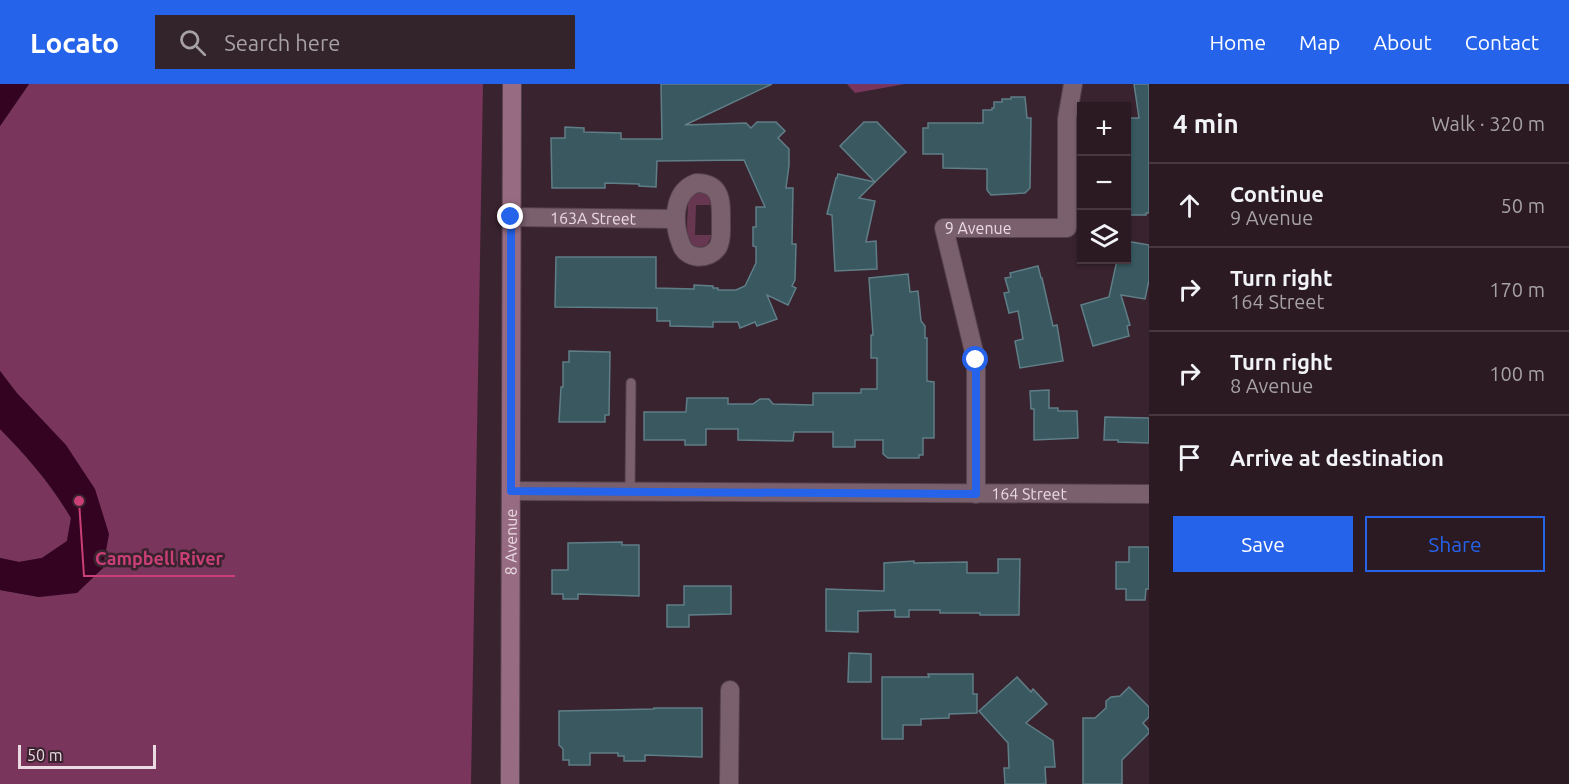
<!DOCTYPE html>
<meta charset="utf-8">
<style>
body{margin:0;font-family:Ubuntu,sans-serif;background:#33232a;color:#f1f3f6}
.controls{position:absolute;right:18px;top:18px;display:grid;overflow:hidden;border-radius:0px;box-shadow:0 2px 4px #0004}
.controls button{width:54px;height:54px;display:grid;place-items:center;padding:0;border:0;border-bottom:2px solid #473840;background:#2b1a22;color:#f1f3f6;font:30px sans-serif}
.scale{position:absolute;left:18px;bottom:15px;width:138px;box-sizing:border-box;padding-left:6px;border:3px solid #eadae1;border-top:0;font-size:16px;line-height:21px;white-space:nowrap;color:#eadae1;-webkit-text-stroke:4px #39232e;paint-order:stroke}
.stop{position:absolute;width:18px;height:18px;margin:-14px;border:4px solid #2563eb;border-radius:50%;background:#fff}
.stop.end{background:#2563eb;border-color:#fff;box-shadow:0 2px 6px #0008}
.list{margin:0;padding:0;list-style:none}
h2{display:flex;justify-content:space-between;align-items:center;height:78px;margin:0;padding:0 24px;font-size:26px}
h2 small{font-size:20px;font-weight:400;color:#a6a1a5}
.list li{display:grid;grid-template-columns:39px 1fr auto;gap:18px;align-items:center;box-sizing:border-box;height:84px;padding:0 24px;border-top:2px solid #473840}
.list b{display:block;font-size:22px;white-space:nowrap}
.list p{margin:0;font-size:20px;white-space:nowrap;color:#a6a1a5}
.list em{font-size:20px;font-style:normal;color:#a6a1a5}
.actions{display:flex;gap:12px;padding:18px 24px}
.actions a{flex:1;padding:14px 0;border:2px solid #2563eb;border-radius:0px;text-align:center;font-size:21px;color:#2563eb}
.actions .main{background:#2563eb;color:#fff}
.icon{flex:none;width:33px;height:33px;fill:none;stroke:currentColor;stroke-width:2;stroke-linecap:round;stroke-linejoin:round}
.map{position:relative;flex:none;width:1149px;height:700px;overflow:hidden}
header{display:flex;align-items:center;gap:36px;box-sizing:border-box;height:84px;padding:0 30px;background:#2563eb;color:#fff}
header strong{font-size:28px}
nav{display:flex;gap:33px;margin-inline-start:auto;font-size:21px}
.search{width:420px;height:54px;background:#33232a;display:flex;align-items:center;gap:15px;box-sizing:border-box;padding:0 21px;border-radius:0px;color:#a6a1a5;font-size:22px}
main{display:flex}
aside{flex:1;background:#2b1a22}
.map>svg:first-child{display:block}
</style>
<header>
<strong>Locato</strong>
<div class="search"><svg class="icon" aria-label="search" viewBox="0 0 24 24"><circle cx="10" cy="10" r="6"/><path d="M15 15l6 6"/></svg>Search here</div>
<nav><a>Home</a><a>Map</a><a>About</a><a>Contact</a></nav>
</header>
<main>
<div class="map">
<svg width="1149" height="700" viewBox="0 0 1149 700">
<rect width="100%" height="100%" fill="#39232e"/>
<path fill="#673751" d="M702,108L709,112L712,121H696L695,151H712L707,161C681,172 688,135 688,120L689,116L694,110Z"/>
<g fill="#79355b">
<polygon points="29,0 483,0 471,700 0,700 0,506 39,513 103,484 16,308 0,287 0,42"/>
<polygon points="847,0 905,0 855,9"/>
<path d="M0,345C27,372 51,401 71,434L67,457L42,474L19,478L0,474Z"/>
</g>
<g fill="#340322">
<polygon points="0,0 29,0 0,42"/>
<path d="M0,287L16,308L66,361L95,405L109,450L103,484L77,509L39,513L0,506V474L19,478L42,474L67,457L71,434C52,401 27,372 0,345Z"/>
</g>
<g fill="#395860" stroke="#5f7e87" stroke-width="1.5">
<polygon points="661,0 772,0 685,41 746,39 751,44 757,38 776,38 785,47 778,54 789,65 789,81 786,104 793,104 792,160 796,160 795,196 792,202 796,204 788,221 767,211 777,235 757,242 755,238 740,244 738,238 713,238 713,243 670,242 670,237 657,237 657,224 555,223 556,173 656,173 656,204 694,205 694,201 713,202 713,204 718,204 718,206 736,206 745,202 756,179 756,163 753,162 753,143 756,143 756,123 765,123 744,76 657,77 656,103 639,102 639,100 605,99 605,104 552,104 551,54 565,54 565,43 584,44 584,48 621,49 621,55 662,55"/>
<polygon points="1134,0 1149,0 1149,129 1146,129 1146,131 1126,131 1126,34 1139,34"/>
<polygon points="1011,13 1025,13 1027,34 1031,34 1030,104 1025,109 991,111 987,106 987,85 943,84 943,70 923,70 923,44 928,44 928,39 983,39 983,26 992,26 992,24 994,24 994,18 1002,18 1002,15 1011,15"/>
<polygon points="864,38 877,38 906,68 875,98 840,62"/>
<polygon points="838,90 875,98 859,114 875,117 866,158 876,157 877,185 835,187 832,131 827,130 836,94 837,94"/>
<polygon points="1126,157 1149,161 1149,196 1145,215 1121,211 1130,241 1127,242 1129,252 1093,262 1081,221 1109,213 1117,176 1126,176"/>
<polygon points="1038,182 1041,194 1042,194 1053,242 1057,241 1063,277 1020,284 1015,257 1023,255 1018,227 1009,229 1004,209 1009,208 1005,194 1011,193 1010,189"/>
<polygon points="908,190 910,208 918,207 921,237 925,242 925,254 927,254 927,297 934,298 934,354 923,354 923,371 919,371 919,374 888,374 883,370 883,356 855,356 855,363 833,363 833,348 794,348 793,357 738,356 738,345 706,345 706,361 685,361 685,356 644,356 644,328 686,328 687,314 728,314 728,320 753,320 760,315 769,315 773,320 813,321 813,309 861,309 861,305 877,305 877,274 871,274 871,251 873,251 869,194"/>
<polygon points="569,267 610,268 609,331 605,331 605,338 559,338 561,303 563,303 563,278 569,278"/>
<polygon points="1049,306 1049,324 1058,324 1058,327 1077,327 1078,354 1034,356 1034,325 1031,325 1030,307"/>
<polygon points="1105,333 1149,334 1149,359 1118,358 1118,356 1104,356"/>
<polygon points="622,458 622,461 639,461 639,512 578,510 578,515 563,515 563,510 552,510 552,486 568,486 568,459"/>
<polygon points="1129,463 1149,463 1149,505 1146,505 1145,516 1126,516 1126,505 1116,505 1116,478 1129,478"/>
<polygon points="998,475 1020,475 1019,531 980,531 980,529 940,529 940,526 909,526 909,533 895,533 895,526 858,527 858,548 826,547 826,505 884,507 884,479 914,477 914,479 967,478 967,489 998,489"/>
<polygon points="684,502 731,502 731,530 689,531 689,543 667,543 667,521 684,521"/>
<polygon points="849,569 871,570 871,598 848,598"/>
<polygon points="928,590 973,590 973,610 977,610 977,629 949,630 949,634 921,635 921,641 903,641 903,655 882,655 882,593 929,593"/>
<polygon points="1017,593 1031,608 1033,605 1047,620 1026,639 1053,657 1055,683 1045,683 1046,700 1005,700 1004,684 1009,684 1008,659 979,627"/>
<polygon points="1129,603 1149,623 1149,633 1143,639 1149,646 1149,649 1122,676 1122,700 1083,700 1083,634 1095,634 1106,624 1106,617 1111,613 1120,612"/>
<polygon points="654,624 702,624 702,673 645,671 645,677 624,677 624,672 618,672 618,669 590,669 590,681 569,681 569,676 563,676 563,665 559,661 559,627 654,625"/>
</g>
<g fill="none" stroke-linecap="round" stroke-linejoin="round">
<g stroke="#54424c" stroke-width="11">
<polyline id="lane" points="630,407 631,299"/>
</g>
<g stroke="#54424c" stroke-width="20">
<g id="street">
<path d="M696,99C723,99 721,119 721,140C721,147 722,156 718,163C709,177 686,176 681,160C673,140 672,108 696,99Z"/>
<path id="s1" d="M511,133L675,135"/>
<path id="s2" d="M511,407L1149,410"/>
<path id="s3" d="M976,410V276L944,144H1067V35L1073,0"/>
<polyline points="729,700 730,606"/>
</g>
</g>
<g stroke="#54424c" stroke-width="20">
<g id="secondary">
<path id="s4" d="M510,700L512,0"/>
</g>
</g>
<use href="#lane" stroke="#7a606d" stroke-width="9"/>
<use href="#street" stroke="#7a606d" stroke-width="18"/>
<use href="#secondary" stroke="#976c82" stroke-width="18"/>
</g>
<g fill="none" stroke-linecap="round" stroke-linejoin="round">
<polyline stroke="#2563eb" stroke-width="8" points="511,133 511,407 976,410 976,276"/>
</g>
<g text-anchor="middle" dominant-baseline="central" stroke-width="5" stroke-linejoin="round" paint-order="stroke">
<g font-size="16" fill="#eadae1" stroke="#39232e">
<text stroke="none"><textPath href="#s1" startOffset="82">163A Street</textPath></text>
<text stroke="none"><textPath href="#s3" startOffset="304">9 Avenue</textPath></text>
<text stroke="none"><textPath href="#s2" startOffset="518">164 Street</textPath></text>
<text stroke="none"><textPath href="#s4" startOffset="242">8 Avenue</textPath></text>
</g>
</g>
<path fill="none" stroke="#ca3f76" stroke-width="2" d="M79 417L84 492H235"/>
<circle fill="#ca3f76" stroke="#39232e" stroke-width="2" cx="79" cy="417" r="6"/>
<g font-size="18" text-anchor="middle" font-weight="bold" fill="#ca3f76" stroke="#39232e" stroke-width="5" stroke-linejoin="round" paint-order="stroke">
<text x="159" y="481">Campbell River</text>
</g>
</svg>
<div class="controls">
<button>+</button>
<button>−</button>
<button><svg class="icon" aria-label="layers" viewBox="0 0 24 24"><path d="M12 4l9 5-9 5-9-5zM3 14l9 5 9-5"/></svg></button>
</div>
<div class="scale">50 m</div>
<div class="stop" style="left:976px;top:276px"></div>
<div class="stop end" style="left:511px;top:133px"></div>
</div>
<aside>
<h2>4 min<small>Walk · 320 m</small></h2>
<ul class="list">
<li><svg class="icon" aria-label="ahead" viewBox="0 0 24 24"><path d="M12 20V5M6 11l6-6 6 6"/></svg><div><b>Continue</b><p>9 Avenue</p></div><em>50 m</em></li>
<li><svg class="icon" aria-label="right" viewBox="0 0 24 24"><path d="M7 20v-9h11M14 6l5 5-5 5"/></svg><div><b>Turn right</b><p>164 Street</p></div><em>170 m</em></li>
<li><svg class="icon" aria-label="right" viewBox="0 0 24 24"><path d="M7 20v-9h11M14 6l5 5-5 5"/></svg><div><b>Turn right</b><p>8 Avenue</p></div><em>100 m</em></li>
<li><svg class="icon" aria-label="arrive" viewBox="0 0 24 24"><path d="M6 21V4h12l-3 4 3 4H6"/></svg><div><b>Arrive at destination</b></div></li>
</ul>
<div class="actions"><a class="main">Save</a><a>Share</a></div>
</aside>
</main>
